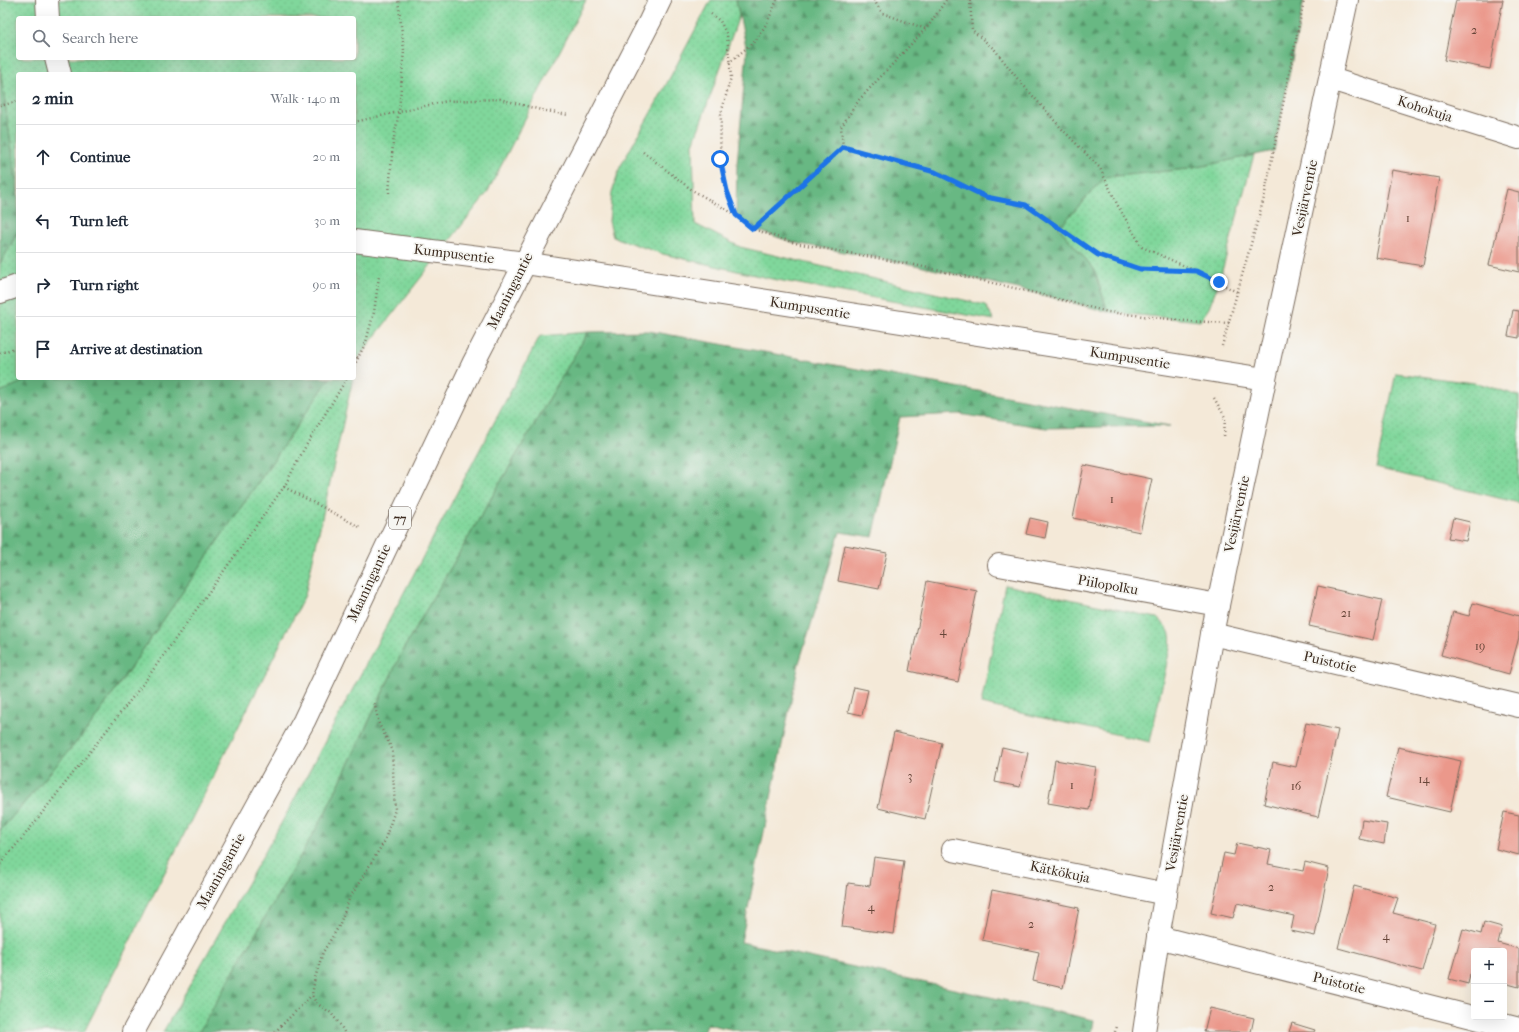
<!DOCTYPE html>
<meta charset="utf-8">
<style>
body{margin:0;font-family:"IM FELL French Canon",serif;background:#f6f6f7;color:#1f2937}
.controls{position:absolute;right:12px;bottom:12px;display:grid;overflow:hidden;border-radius:4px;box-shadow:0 4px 16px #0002}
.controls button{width:36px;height:36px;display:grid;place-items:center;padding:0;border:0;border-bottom:1px solid #e0e1e3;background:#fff;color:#1f2937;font:20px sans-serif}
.stop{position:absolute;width:12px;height:12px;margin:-9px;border:3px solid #1a73e8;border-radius:50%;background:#fff}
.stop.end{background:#1a73e8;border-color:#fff;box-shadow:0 1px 4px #0008}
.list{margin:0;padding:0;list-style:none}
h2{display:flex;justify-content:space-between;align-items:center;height:52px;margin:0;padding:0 16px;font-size:17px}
h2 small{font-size:13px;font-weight:400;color:#747a83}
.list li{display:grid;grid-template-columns:26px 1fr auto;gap:12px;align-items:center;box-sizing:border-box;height:64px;padding:0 16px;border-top:1px solid #e0e1e3}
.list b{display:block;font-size:15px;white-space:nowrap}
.list em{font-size:13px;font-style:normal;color:#747a83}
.icon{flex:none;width:22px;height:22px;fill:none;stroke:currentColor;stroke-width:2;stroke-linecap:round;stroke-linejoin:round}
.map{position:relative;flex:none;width:1519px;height:1032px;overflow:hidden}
.search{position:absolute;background:#fff;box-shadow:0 4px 16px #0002;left:16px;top:16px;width:340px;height:44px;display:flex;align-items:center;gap:10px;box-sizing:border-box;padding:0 14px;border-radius:4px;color:#747a83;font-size:15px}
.panel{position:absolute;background:#fff;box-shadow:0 4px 16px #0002;left:16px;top:72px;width:340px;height:308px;border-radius:4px}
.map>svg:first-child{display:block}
</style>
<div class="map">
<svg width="1519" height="1032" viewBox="0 0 1519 1032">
<defs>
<pattern id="grass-dots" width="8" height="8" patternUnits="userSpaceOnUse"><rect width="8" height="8" fill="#80d79b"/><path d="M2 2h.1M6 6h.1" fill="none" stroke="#70b985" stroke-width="1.8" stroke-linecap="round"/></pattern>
<pattern id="forest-firs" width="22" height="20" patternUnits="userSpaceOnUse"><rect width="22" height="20" fill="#68b883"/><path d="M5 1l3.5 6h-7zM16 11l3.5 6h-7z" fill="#57966b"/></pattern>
</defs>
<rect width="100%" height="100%" fill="#f6f6f2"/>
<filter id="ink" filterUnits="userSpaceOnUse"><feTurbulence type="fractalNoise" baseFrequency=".025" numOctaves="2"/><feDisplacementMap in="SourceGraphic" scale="8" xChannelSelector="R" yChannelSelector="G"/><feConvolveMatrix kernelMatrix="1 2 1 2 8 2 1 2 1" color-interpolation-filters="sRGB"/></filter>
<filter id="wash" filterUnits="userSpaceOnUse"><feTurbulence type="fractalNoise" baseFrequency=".012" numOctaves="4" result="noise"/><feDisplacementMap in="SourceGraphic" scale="16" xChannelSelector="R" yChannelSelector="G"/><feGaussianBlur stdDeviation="0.9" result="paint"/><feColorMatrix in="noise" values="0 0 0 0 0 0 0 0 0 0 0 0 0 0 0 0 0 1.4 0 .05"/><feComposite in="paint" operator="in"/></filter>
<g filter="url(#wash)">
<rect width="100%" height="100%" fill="#f4e9d8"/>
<g fill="url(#grass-dots)" stroke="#5e805c" fill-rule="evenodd">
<path d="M0,0H586L487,193L358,358L354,375V74H18V192L0,68ZM18,18H354V58H18Z"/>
<polygon points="711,0 736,0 739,16 693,144 695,224 740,247 985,305 994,320 772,279 663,254 613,237 609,221 612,192 620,167 658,100"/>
<polygon points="1254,155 1219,282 1209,308 1200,321 1108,312 1094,269 1059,228 1105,177 1188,169"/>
<polygon points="18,232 18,378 31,378 0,392 0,264"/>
<polygon points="588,332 404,648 324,815 199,1032 163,1032 287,813 540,336"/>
<polygon points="1396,373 1481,384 1519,396 1519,503 1376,468"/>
<polygon points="330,378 353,378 305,595 84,1032 0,1032 0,831 91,725"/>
<path d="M1005,585L1157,618C1169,629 1172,632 1170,648L1150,742L981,704Z"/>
</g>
<g fill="url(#forest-firs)" stroke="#527150">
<polygon points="736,0 1304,0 1274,151 1188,169 1105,177 1059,228 1094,269 1108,312 1027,291 915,265 795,243 753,229 736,215 737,164 747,51"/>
<polygon points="0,68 18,192 18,232 0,264"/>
<polygon points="649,331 1170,426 1046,428 959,414 900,417 873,537 840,532 799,663 741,942 1094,1020 1092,1032 744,1032 707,1024 704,1032 199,1032 324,815 404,648 588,332"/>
<polygon points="31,378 330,378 91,725 0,831 0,392"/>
</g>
<g id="blocks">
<g fill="#eb988b">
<polygon points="1456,0 1503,0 1490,69 1444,60"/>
<polygon points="1392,170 1439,178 1423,266 1376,258"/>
<polygon points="1507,189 1519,192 1519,272 1489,265"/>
<polygon points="1513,310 1519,311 1519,338 1508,336"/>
<polygon points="1084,465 1152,479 1140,532 1073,518"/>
<polygon points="1030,518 1048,522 1045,538 1026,534"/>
<polygon points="1453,518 1470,522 1466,541 1448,538"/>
<polygon points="845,545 887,553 879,589 838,581"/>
<polygon points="927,581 977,591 958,682 909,671"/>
<polygon points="1318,586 1382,600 1373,640 1309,626"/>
<polygon points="1473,603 1519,616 1519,637 1509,674 1441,655 1453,612 1469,616"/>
<polygon points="854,687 868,690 862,715 848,712"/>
<polygon points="1306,723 1338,730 1318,817 1264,804 1273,762 1296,767"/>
<polygon points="894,732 942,743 925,819 878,808"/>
<polygon points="1002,747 1028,753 1020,787 995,782"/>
<polygon points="1398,747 1461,761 1450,812 1386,797"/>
<polygon points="1055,760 1096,767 1089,810 1048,803"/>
<polygon points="1504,812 1519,815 1519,855 1496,849"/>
<polygon points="1362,820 1387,824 1384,844 1359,839"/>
<polygon points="1237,843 1271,850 1268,864 1303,871 1305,862 1329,868 1315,936 1291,931 1294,916 1237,903 1233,918 1211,913 1224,853 1234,855"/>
<polygon points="874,857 904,861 894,934 842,927 848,883 870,886"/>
<polygon points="1354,886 1398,898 1393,913 1435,924 1422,971 1338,948"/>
<polygon points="992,890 1079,908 1063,988 1033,981 1039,952 982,940"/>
<polygon points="1484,922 1502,927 1498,943 1519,949 1519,987 1504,983 1504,951 1474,951 1474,975 1470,974 1468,984 1449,979 1463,929 1481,934"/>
<polygon points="1210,1008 1254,1018 1251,1032 1204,1032"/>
<polygon points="1292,1023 1315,1030 1314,1032 1289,1032"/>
</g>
</g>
</g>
<g filter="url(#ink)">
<use href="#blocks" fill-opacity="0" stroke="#7c6d5f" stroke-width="1"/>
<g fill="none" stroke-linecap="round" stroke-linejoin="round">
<g stroke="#7c6d5f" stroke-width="24">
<g id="minor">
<polyline points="47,0 48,18"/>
<polyline points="56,58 60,74"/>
<polyline points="1331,79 1519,138"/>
<polyline points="999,565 1218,605"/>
<polyline points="1212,634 1519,706"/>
<polyline points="953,850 1166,894"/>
<polyline points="1158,937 1519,1029"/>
</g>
</g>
<g stroke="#7c6d5f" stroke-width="24">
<g id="tertiary">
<polyline points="354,241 525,263 1265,379"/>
<polyline points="0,292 18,286"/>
<polyline points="1144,1032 1158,937 1212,634 1265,379 1347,0"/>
</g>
</g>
<g stroke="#7c6d5f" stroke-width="24">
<polyline id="primary" points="133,1032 304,721 474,362 650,21 660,0"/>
</g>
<g stroke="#7c6d5f" stroke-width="2.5" stroke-dasharray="1 3" stroke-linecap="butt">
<polyline points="874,0 882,13 926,29"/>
<polyline points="946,0 929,25 859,100 841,127 843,147 935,172 986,197 1026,205 1098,255 1140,269 1196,271"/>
<polyline points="970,0 972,30 995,50 1017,78 1061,128 1100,168 1118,206 1142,247 1196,271 1237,292"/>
<polyline points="711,14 720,21 727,35 731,77 721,114 720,159 727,191 736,215"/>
<polyline points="729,63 756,40 767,23 777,0"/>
<polyline points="0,106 18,101"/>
<polyline points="354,122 447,101 500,99 541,110 568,115"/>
<polyline points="643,152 692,190 736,215 753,229 795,243 915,265 1027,291 1108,312 1187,321 1229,323"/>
<polyline points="389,193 393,143 399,112 404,50 398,0"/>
<polyline points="753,229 843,147"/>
<polyline points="1222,346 1264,198 1304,0"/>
<polyline points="0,353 18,347"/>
<polyline points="354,354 358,358"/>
<polyline points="354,366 366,342 374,312 379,276"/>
<polyline points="1214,398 1225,417 1224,438"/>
<polyline points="284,487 360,527"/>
<polyline points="0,864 24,836 143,684 276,498 284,487 304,449 347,378"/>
<polyline points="275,1032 312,995"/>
<polyline points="344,1032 341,1026 331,1013 316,1003 312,995 315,978 323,952 339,926 349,899 384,842 395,810 392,749 379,724 374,702"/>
<polyline points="1115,1032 1116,1025"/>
</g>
<use href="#minor" stroke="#fff" stroke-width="22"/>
<use href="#tertiary" stroke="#fff" stroke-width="22"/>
<use href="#primary" stroke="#fff" stroke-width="22"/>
</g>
</g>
<g fill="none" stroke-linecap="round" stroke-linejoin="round" filter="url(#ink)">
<polyline stroke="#1a73e8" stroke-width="5" points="720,159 727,191 736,215 753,229 843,147 935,172 986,197 1026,205 1098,255 1140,269 1196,271 1219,282"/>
</g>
<g text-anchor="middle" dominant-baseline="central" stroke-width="3.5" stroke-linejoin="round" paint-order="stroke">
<g font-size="12" fill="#674639">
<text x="1474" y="30">2</text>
<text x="1408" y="218">1</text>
<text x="1112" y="499">1</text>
<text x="1346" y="613">21</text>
<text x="943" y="631">4</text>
<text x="1480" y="646">19</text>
<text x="910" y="776">3</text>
<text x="1424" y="779">14</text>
<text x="1072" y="785">1</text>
<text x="1296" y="786">16</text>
<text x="1271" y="887">2</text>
<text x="871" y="907">4</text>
<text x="1031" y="924">2</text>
<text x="1386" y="936">4</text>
</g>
<rect fill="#f6f6f2" stroke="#73675e" stroke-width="1" x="389" y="507" width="22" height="22" rx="3"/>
<g font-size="13" font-weight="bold" fill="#3b2a1e">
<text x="400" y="518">77</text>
</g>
<g font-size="14" fill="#3b2a1e" stroke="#f6f6f2">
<text transform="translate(1425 109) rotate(18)">Kohokuja</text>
<text transform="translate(1305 198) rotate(-78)">Vesijärventie</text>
<text transform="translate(454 254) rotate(7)">Kumpusentie</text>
<text transform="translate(510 291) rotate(-63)">Maaningantie</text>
<text transform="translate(810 308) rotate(9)">Kumpusentie</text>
<text transform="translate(1130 358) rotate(9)">Kumpusentie</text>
<text transform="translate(1237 514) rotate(-78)">Vesijärventie</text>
<text transform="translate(369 583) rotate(-65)">Maaningantie</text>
<text transform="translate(1108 585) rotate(10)">Piilopolku</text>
<text transform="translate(1330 662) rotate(13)">Puistotie</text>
<text transform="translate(1177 833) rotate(-80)">Vesijärventie</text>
<text transform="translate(221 871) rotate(-61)">Maaningantie</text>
<text transform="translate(1060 872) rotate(12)">Kätkökuja</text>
<text transform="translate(1339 983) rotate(14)">Puistotie</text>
</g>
</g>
</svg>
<div class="controls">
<button>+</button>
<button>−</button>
</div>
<div class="stop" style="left:720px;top:159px"></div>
<div class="stop end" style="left:1219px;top:282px"></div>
<div class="search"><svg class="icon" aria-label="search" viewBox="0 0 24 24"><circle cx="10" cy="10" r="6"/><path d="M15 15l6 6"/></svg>Search here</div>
<section class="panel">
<h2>2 min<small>Walk · 140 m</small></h2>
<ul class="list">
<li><svg class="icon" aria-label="ahead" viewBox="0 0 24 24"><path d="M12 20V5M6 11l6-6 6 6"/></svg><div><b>Continue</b></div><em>20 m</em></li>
<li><svg class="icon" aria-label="left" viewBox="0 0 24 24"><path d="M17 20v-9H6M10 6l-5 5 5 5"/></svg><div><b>Turn left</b></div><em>30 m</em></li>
<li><svg class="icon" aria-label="right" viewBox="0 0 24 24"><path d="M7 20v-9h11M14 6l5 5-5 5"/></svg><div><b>Turn right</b></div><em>90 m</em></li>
<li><svg class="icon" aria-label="arrive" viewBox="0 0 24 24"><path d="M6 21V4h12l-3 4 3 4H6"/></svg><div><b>Arrive at destination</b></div></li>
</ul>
</section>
</div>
